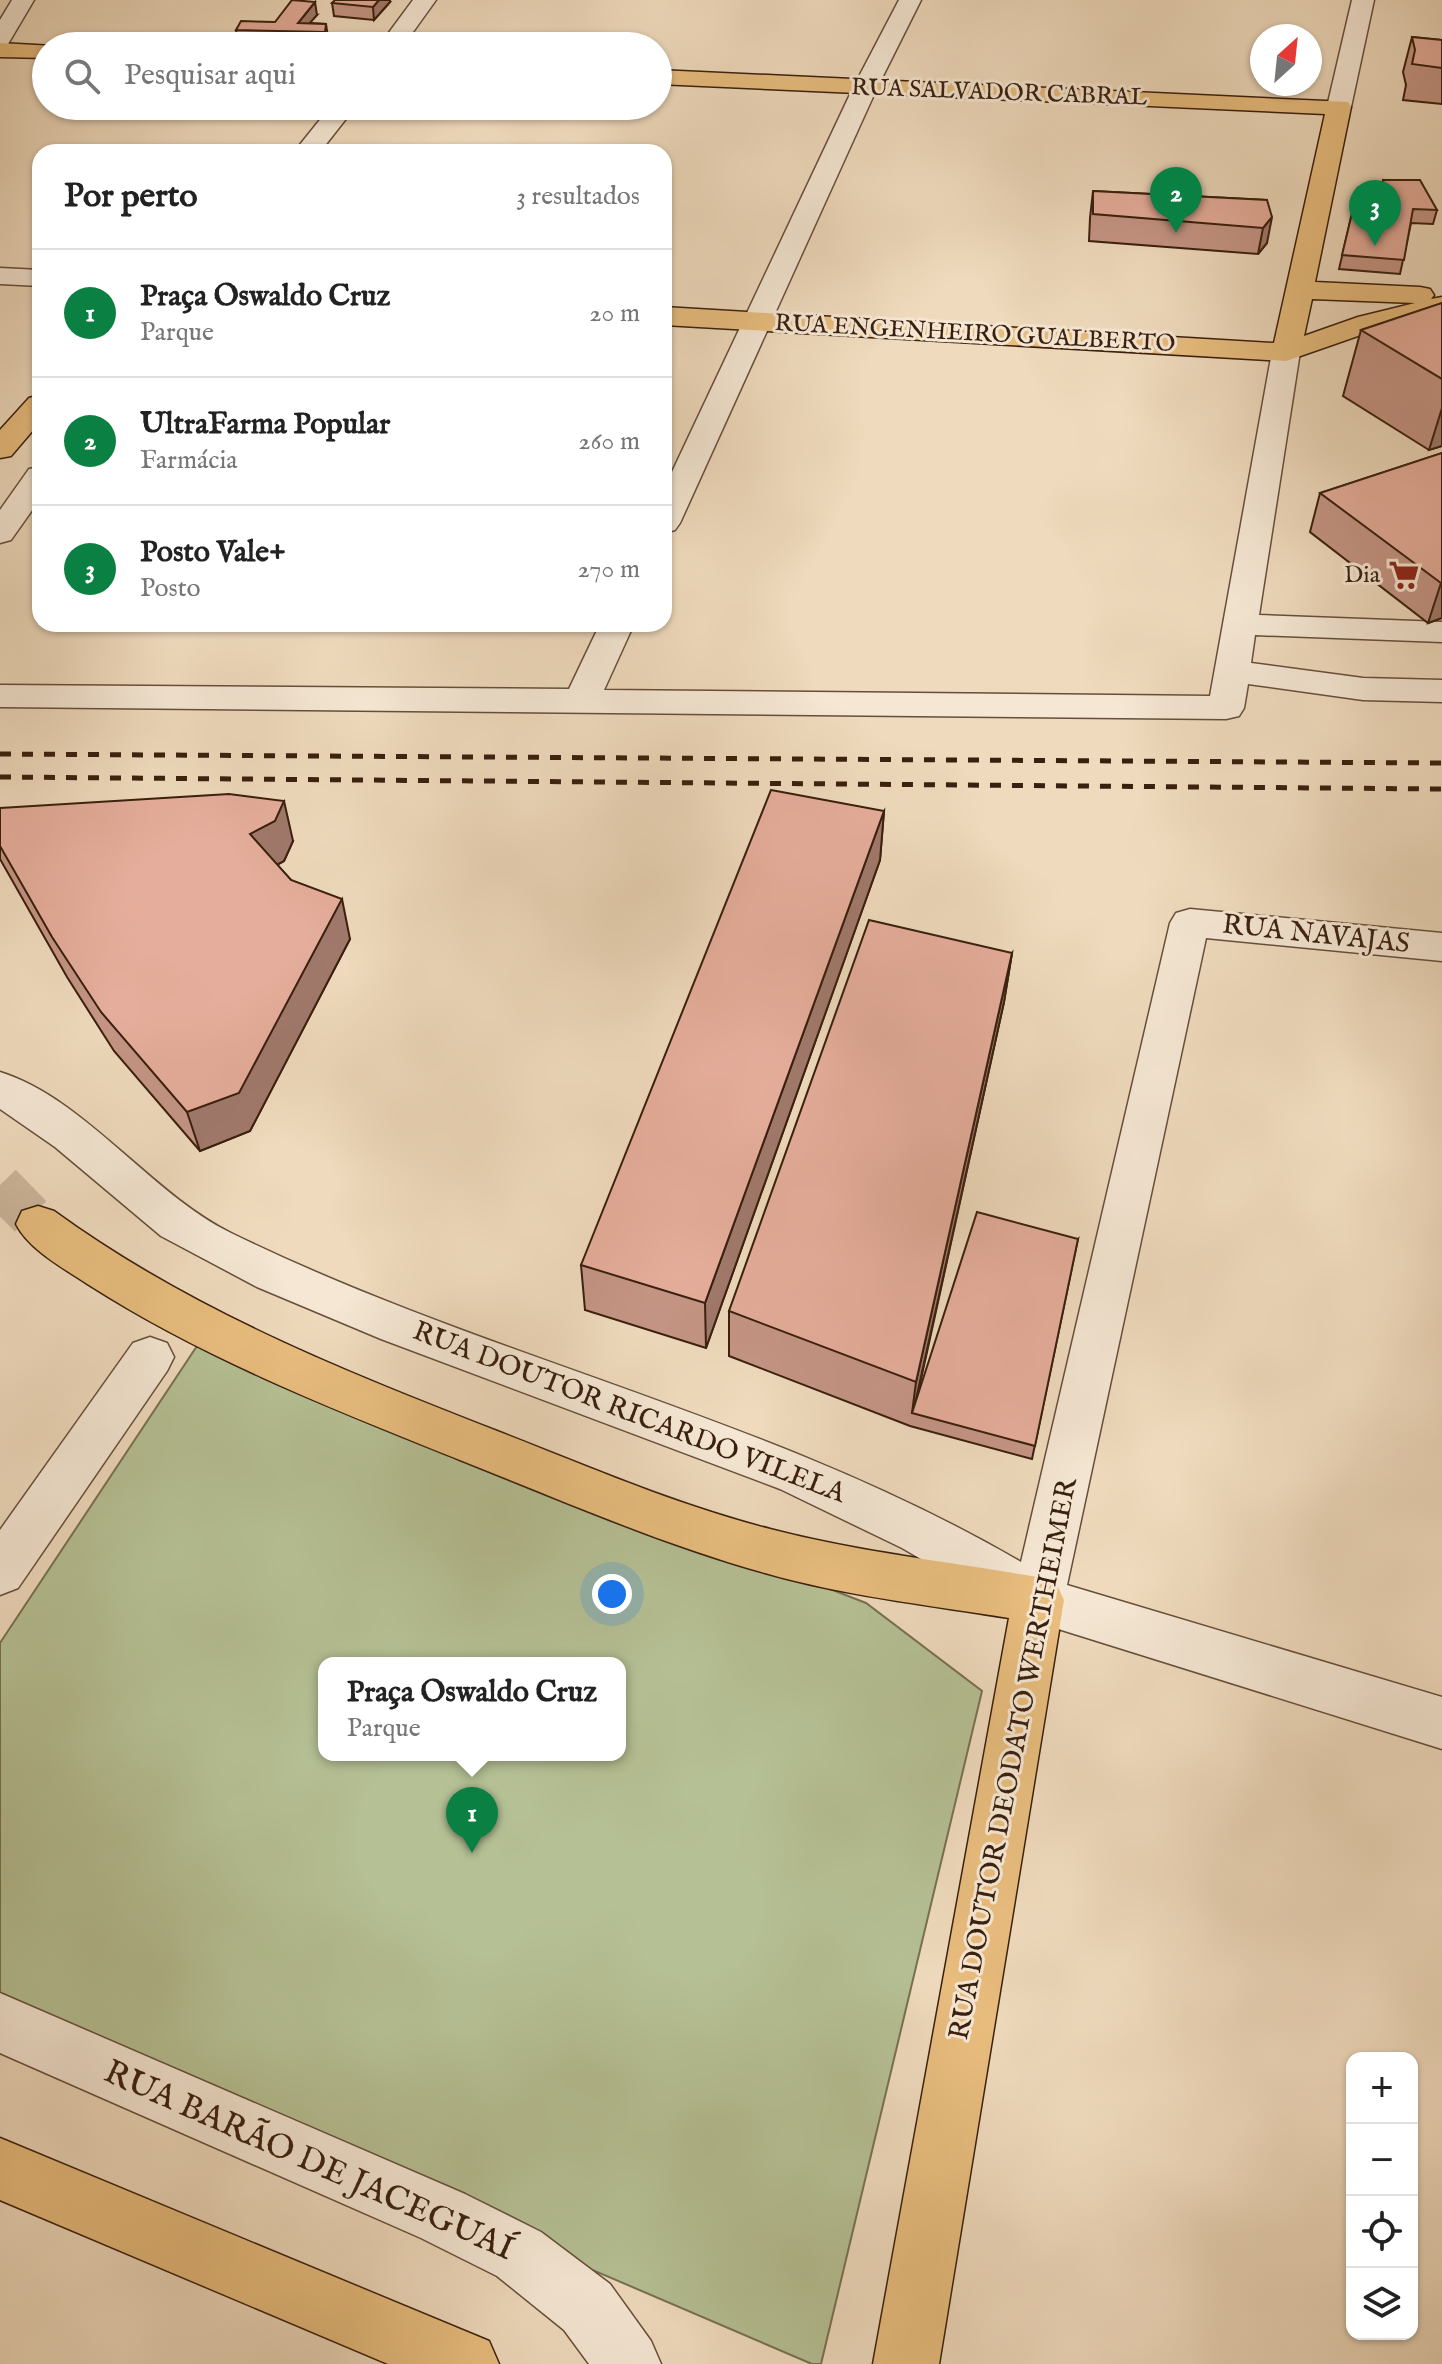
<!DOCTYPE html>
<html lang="pt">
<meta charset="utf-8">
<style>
body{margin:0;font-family:"IM FELL English",serif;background:#f2f2f2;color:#222}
.controls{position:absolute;right:24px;bottom:24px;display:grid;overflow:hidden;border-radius:16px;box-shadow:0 2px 6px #0004}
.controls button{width:72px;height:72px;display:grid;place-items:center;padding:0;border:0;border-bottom:2px solid #e0e0e0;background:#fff;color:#222;font:40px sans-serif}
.compass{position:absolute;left:1250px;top:24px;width:72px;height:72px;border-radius:50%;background:#fff;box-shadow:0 2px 6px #0004;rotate:27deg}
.you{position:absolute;left:612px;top:1594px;width:28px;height:28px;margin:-20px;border:6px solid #fff;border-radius:50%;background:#1a73e8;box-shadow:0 0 0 12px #1a73e833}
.badge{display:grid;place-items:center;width:52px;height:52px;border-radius:50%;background:#0b8043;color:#fff;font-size:26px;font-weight:700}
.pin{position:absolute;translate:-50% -66px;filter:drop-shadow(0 2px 4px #0008)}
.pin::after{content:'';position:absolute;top:42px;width:28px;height:24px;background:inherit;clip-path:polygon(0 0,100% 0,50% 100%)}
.popup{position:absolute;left:318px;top:1657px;width:308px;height:104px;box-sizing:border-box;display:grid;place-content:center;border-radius:16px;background:#fff;filter:drop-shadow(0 2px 6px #0005);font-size:26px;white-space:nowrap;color:#767676}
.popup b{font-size:30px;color:#222}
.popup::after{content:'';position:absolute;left:50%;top:100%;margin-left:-16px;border:16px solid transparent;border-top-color:#fff}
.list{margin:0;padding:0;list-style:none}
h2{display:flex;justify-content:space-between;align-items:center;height:104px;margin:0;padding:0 32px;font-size:34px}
h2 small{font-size:26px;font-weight:400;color:#767676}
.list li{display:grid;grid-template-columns:52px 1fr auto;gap:24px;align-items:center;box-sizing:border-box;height:128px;padding:0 32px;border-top:2px solid #e0e0e0}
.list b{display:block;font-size:30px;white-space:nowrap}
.list p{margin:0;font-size:26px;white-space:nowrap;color:#767676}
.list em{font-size:26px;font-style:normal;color:#767676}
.icon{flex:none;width:44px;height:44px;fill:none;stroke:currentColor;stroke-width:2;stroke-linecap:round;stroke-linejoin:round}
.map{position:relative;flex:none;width:1442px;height:2364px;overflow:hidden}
.search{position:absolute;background:#fff;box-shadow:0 2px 6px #0004;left:32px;top:32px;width:640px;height:88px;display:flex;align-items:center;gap:20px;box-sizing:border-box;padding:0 28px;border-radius:44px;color:#767676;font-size:30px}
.panel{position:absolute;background:#fff;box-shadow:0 2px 6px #0004;left:32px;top:144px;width:640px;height:488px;border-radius:24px}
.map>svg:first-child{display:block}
</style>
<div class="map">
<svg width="1442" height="2364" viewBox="0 0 1442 2364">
<rect width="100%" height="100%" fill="#efdabd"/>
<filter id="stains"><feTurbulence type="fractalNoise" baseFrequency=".0025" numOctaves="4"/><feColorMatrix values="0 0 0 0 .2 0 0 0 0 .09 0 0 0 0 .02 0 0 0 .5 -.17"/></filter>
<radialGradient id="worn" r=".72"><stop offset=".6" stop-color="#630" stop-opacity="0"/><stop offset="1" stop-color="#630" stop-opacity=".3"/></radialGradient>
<path fill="#b5c094" stroke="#777051" stroke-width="2" fill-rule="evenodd" d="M199,1343L866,1603L982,1691L821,2364H812L0,2016V1643ZM324,1663H620V1755H324Z"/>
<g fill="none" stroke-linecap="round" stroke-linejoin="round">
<polyline stroke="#cbb59a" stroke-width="44" stroke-dasharray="44 22" stroke-linecap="butt" points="0,1185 38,1224"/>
<g stroke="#664e3a" stroke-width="3">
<g id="minor">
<polygon points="12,0 34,0 8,44 0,46 0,20"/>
<polygon points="413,0 436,0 403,46 379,46"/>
<polygon points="899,0 921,0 877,88 680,523 675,530 664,533 664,489 853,88"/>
<polygon points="1352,0 1374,0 1351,107 1339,114 1327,107"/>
<polygon points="331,106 356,106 320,152 294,152"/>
<polygon points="0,268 40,270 40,286 0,284"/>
<polygon points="1286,343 1296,346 1300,352 1259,615 1442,622 1442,642 1255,635 1251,663 1363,678 1442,680 1442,702 1363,700 1248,684 1244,708 1239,716 1226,719 0,707 0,685 569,689 600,624 634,624 604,690 1210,696 1272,352 1276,346"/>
<polygon points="40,467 40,499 11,540 0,543 0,510 29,469"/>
<path d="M1190,909L1442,933V961L1206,938L1067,1585L1442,1697V1749L1020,1617L902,1548L780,1489L381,1339L257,1287L161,1236L55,1147L0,1109V1072C84,1098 150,1193 231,1233C488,1359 773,1417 1021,1562L1170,923L1176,913Z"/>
<polygon points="150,1337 167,1343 174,1357 167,1371 18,1588 0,1595 0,1530 133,1343"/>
<polygon points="0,1993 465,2194 541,2232 610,2284 651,2341 661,2364 589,2364 564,2330 497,2276 421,2238 0,2053"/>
</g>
</g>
<g stroke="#391f0e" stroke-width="3">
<g id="major">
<polygon points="0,43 54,46 46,46 46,58 0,57"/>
<path d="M658,70L1348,102L1351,107L1315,282L1420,287L1430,289L1434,295L1431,299L1442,297V313L1378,329L1286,361L664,325V307L1274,343L1325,114L658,84ZM1312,299L1415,303L1358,317L1304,336Z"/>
<polygon points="40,395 40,422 11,456 0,458 0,430 29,398"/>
<path d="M38,1206L54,1211C190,1310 341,1370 497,1431C587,1466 676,1505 770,1529C858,1552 949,1562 1038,1577L1056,1583L1064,1600L939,2364H873L1009,1618C928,1605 845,1596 765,1573C661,1544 561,1500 460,1460C333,1409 205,1359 89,1285C65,1269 29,1250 16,1224L22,1211Z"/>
<polygon points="0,2138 489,2341 499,2364 388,2364 0,2200"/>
</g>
</g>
<use href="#minor" fill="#f5e7d4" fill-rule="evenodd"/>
<use href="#major" fill="#e8bd7e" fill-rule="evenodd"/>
<g stroke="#391f0e" stroke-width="5" stroke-dasharray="11 11" stroke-linecap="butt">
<polyline points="0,754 1442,763"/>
<polyline points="0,777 1442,789"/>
</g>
</g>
<g fill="#c59585" stroke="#391f0e" stroke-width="2">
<polygon points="390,2 374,20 334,16 332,3"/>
<polygon points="317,15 309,23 326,24 328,37 327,45 238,43 236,30"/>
<polygon points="1412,37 1442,40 1442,104 1403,100 1406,85 1403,72"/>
<polygon points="1383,180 1437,210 1433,224 1411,223 1400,274 1339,269 1358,188 1380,192"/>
<polygon points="1093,191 1267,200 1267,243 1258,254 1089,241 1090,218"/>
<polygon points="1442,303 1442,446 1429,450 1343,396 1361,330"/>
<polygon points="1442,453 1442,618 1428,623 1310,532 1320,493"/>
<polygon points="0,808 293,841 284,861 277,865 291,880 350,939 250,1131 200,1151 114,1051 67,977 0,859"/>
<polygon points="884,811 880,860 706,1348 585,1310 581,1265"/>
<polygon points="1012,953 1004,1002 916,1402 1078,1239 1032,1459 910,1426 729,1356 729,1311"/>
</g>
<g fill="#a0796c" stroke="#391f0e" stroke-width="2">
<polygon points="379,0 390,0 390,2 374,20 373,7"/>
<polygon points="315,2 317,15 302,32 298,23"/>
<polygon points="1272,217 1267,243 1258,254 1263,228"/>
<polygon points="1442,408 1442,446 1429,450"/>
<polygon points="1441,583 1442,583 1442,618 1428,623"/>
<polygon points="284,801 293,841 284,861 260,874 250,834"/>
<polygon points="884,811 880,860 706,1348 705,1303"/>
<polygon points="342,899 350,939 250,1131 200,1151 187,1112"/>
<polygon points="1012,953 1004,1002 913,1413 912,1413 916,1382"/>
</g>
<g fill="#e5ad9b" stroke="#391f0e" stroke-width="2">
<polygon points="292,0 315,2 298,23 326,24 325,32 236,30 241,21 275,22"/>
<polygon points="335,0 379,0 373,7 332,3"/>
<polygon points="1412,37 1442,40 1442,68 1412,64 1415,50"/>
<polygon points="1383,180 1420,180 1437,210 1413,209 1404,260 1342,255 1358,188 1385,193"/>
<polygon points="1093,191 1267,200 1272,217 1263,228 1093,214"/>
<polygon points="1442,303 1442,379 1361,330"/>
<polygon points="1442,453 1442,583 1441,583 1320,493"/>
<polygon points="771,790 884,811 705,1303 581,1265"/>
<polygon points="229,794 284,801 275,821 250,834 291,880 342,899 239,1093 187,1112 101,1012 52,937 0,846 0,808"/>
<polygon points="869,920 1012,953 916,1382 729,1311"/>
<polygon points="977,1212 1078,1239 1035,1446 912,1413"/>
</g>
<defs>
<g id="supermarket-bare" transform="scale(2.4)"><path d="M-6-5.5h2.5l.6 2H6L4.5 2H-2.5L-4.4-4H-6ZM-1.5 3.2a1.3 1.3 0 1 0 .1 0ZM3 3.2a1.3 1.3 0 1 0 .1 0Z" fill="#8f2418" stroke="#f5e7d4" stroke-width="2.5" paint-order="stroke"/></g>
</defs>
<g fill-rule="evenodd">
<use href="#supermarket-bare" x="1404" y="575"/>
</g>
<g text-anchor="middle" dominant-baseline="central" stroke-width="6" stroke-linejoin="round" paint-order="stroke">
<g font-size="24" fill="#391f0e" stroke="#f5e7d4">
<text transform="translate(999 93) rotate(2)">RUA SALVADOR CABRAL</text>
<text transform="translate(975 334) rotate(3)">RUA ENGENHEIRO GUALBERTO</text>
</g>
<g font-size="24" fill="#391f0e" stroke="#f5e7d4" text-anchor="end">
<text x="1380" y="575">Dia</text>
</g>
<g font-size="28" fill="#391f0e" stroke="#f5e7d4">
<text transform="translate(1316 935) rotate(6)">RUA NAVAJAS</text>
<text transform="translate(629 1413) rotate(21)">RUA DOUTOR RICARDO VILELA</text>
<text transform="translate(1014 1759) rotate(-79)">RUA DOUTOR DEODATO WERTHEIMER</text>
</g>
<g font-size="34" fill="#391f0e" stroke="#f5e7d4">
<text transform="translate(309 2161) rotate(24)">RUA BARÃO DE JACEGUAÍ</text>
</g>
</g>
<rect width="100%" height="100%" filter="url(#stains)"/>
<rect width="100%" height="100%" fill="url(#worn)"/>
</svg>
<div class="controls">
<button>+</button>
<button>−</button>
<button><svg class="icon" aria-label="locate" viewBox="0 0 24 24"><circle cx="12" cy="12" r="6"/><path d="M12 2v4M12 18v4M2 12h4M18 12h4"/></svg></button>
<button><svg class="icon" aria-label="layers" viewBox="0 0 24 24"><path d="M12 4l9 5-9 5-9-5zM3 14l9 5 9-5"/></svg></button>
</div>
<svg class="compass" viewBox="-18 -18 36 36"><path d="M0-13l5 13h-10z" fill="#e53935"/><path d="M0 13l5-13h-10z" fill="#767676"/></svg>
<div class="you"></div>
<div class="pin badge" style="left:472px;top:1853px">1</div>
<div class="popup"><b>Praça Oswaldo Cruz</b>Parque</div>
<div class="pin badge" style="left:1176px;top:233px">2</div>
<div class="pin badge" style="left:1375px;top:246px">3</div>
<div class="search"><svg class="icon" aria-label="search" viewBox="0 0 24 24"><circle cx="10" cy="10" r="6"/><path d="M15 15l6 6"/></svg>Pesquisar aqui</div>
<section class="panel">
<h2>Por perto<small>3 resultados</small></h2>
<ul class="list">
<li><span class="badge">1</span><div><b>Praça Oswaldo Cruz</b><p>Parque</p></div><em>20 m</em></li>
<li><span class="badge">2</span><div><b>UltraFarma Popular</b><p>Farmácia</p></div><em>260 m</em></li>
<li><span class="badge">3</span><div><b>Posto Vale+</b><p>Posto</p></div><em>270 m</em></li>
</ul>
</section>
</div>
